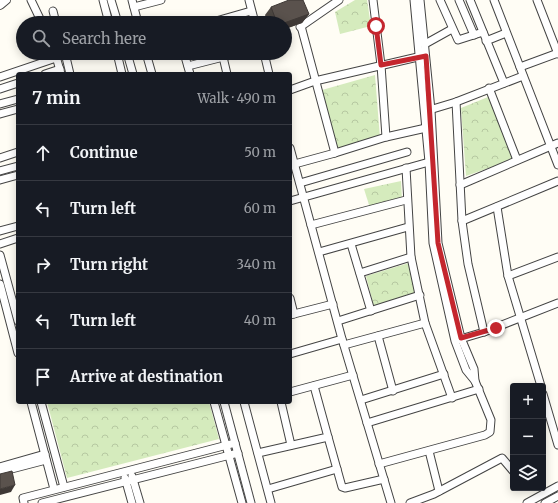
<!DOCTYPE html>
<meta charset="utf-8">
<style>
body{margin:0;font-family:Merriweather,serif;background:#242831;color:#f1f3f6}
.controls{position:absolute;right:12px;bottom:12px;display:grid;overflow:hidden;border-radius:4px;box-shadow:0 2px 10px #0003}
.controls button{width:36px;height:36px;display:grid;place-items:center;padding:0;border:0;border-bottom:1px solid #363941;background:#171b24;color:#f1f3f6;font:20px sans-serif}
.stop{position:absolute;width:12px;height:12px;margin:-9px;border:3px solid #c4262e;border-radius:50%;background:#fff}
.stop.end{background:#c4262e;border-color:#fff;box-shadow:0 1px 4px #0008}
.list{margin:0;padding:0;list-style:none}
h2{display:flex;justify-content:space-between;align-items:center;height:52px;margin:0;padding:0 16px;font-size:17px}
h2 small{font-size:13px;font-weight:400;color:#9ea1a6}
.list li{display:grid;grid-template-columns:26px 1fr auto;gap:12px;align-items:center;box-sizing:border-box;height:56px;padding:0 16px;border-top:1px solid #363941}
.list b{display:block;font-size:15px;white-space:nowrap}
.list em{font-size:13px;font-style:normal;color:#9ea1a6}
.icon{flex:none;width:22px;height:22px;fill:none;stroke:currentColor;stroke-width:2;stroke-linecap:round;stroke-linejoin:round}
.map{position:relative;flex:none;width:558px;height:503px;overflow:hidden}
.search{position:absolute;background:#171b24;box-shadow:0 2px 10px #0003;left:16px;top:16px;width:276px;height:44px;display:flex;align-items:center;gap:10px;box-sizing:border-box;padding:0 14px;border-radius:22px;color:#9ea1a6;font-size:15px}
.panel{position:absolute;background:#171b24;box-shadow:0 2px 10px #0003;left:16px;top:72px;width:276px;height:332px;border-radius:4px}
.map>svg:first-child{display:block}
</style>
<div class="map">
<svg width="558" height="503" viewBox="0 0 558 503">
<defs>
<pattern id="park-crowns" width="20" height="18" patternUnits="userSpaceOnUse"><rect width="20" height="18" fill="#d5ebbd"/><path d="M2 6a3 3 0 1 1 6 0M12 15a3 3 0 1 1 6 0" fill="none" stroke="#b6c8a1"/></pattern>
</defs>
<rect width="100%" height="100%" fill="#fffdf5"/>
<g fill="url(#park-crowns)">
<polygon points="355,0 367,0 371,26 340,34 335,12"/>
<polygon points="375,75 380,138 338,151 322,90"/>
<polygon points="488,97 514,159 466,176 461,108"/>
<polygon points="401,181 402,200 370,208 364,189"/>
<polygon points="409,263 415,294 374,307 366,276"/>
<polygon points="47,402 209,402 219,439 67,478"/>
</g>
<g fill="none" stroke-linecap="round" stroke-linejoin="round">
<g stroke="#444" stroke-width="9">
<g id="minor">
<polyline points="31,0 42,23"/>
<polyline points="103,0 109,23"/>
<polyline points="111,0 118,23"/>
<polyline points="132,0 138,23"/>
<polyline points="249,0 255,23"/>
<polyline points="373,0 381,65 386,137"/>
<polyline points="420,0 431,110 438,243 461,338 474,369 475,381"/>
<polyline points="440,0 458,40 483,32"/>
<polyline points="459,0 474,35"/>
<polyline points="470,0 504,83"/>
<polyline points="494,0 558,165"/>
<polyline points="537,0 558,54"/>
<polyline points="134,7 161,0"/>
<polyline points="53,11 56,23"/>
<polyline points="298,15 335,153"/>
<polyline points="209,23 251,11"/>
<polyline points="300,27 339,0"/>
<polyline points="486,41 506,33"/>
<polyline points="425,44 452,29"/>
<polyline points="55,53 61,74"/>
<polyline points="65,53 70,74"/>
<polyline points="117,53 122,74"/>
<polyline points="127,53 133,74"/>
<polyline points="146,53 152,74"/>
<polyline points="184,53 190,74"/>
<polyline points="264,53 269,74"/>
<polyline points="223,57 227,74"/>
<polyline points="188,66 239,53"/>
<polyline points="520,67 558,53"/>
<polyline points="45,74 60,69"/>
<polyline points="0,77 56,58"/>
<polyline points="489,88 517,160"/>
<polyline points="0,89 18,83"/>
<polyline points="290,90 315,81 422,56"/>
<polyline points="456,102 462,221 468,264 484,332"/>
<polyline points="0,104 18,99"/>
<polyline points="426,111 456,102 523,76"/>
<polyline points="0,114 18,109"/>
<polyline points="290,148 342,339 391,503"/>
<polyline points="0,158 18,152"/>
<polyline points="291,165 335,153 386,137 426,128"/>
<polyline points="406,168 411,257 425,323 452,398"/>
<polyline points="0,171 18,166"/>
<polyline points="0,180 18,175"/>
<polyline points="300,183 407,152"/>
<polyline points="460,185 558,143"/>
<polyline points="290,201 429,162"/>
<polyline points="497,207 508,276 541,386"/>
<polyline points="462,221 558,181"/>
<polyline points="311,225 406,200"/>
<polyline points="0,231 18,226"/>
<polyline points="0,244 18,238"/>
<polyline points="351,244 371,311"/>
<polyline points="319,252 408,227"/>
<polyline points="0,255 18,321"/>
<polyline points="360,273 411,257"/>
<polyline points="508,276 558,257"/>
<polyline points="0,284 18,353"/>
<polyline points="290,298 294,314"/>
<polyline points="290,315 333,304"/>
<polyline points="338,321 420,295"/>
<polyline points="378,336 393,391"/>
<polyline points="457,340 484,332 558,303"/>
<polyline points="344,345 425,323"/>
<polyline points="290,354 342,339"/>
<polyline points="290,392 353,375"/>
<polyline points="543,394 558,445"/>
<polyline points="361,400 444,374"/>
<polyline points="31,402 54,489"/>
<polyline points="41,402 64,487"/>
<polyline points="214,402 242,503"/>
<polyline points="224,402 251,503"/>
<polyline points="244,402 271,503"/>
<polyline points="281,402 291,445"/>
<polyline points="367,423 479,389"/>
<polyline points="328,437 342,487 345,488 384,479"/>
<polyline points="429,451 439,491"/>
<polyline points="258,453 328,437 314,386"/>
<polyline points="379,464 485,435 490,432 491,420 475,381 466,370 455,341 433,243 429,162 414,0"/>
<polyline points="0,467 45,454"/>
<polyline points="0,472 46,460"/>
<polyline points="132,476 140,503"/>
<polyline points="125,478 132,503"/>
<polyline points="268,489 337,469"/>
<polyline points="24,503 23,498 235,443"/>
<polyline points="42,503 238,453"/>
<polyline points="410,503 434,494 502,458 513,471"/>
<polyline points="527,503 558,486"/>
<polyline points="545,503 558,496"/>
</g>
</g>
<g stroke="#444" stroke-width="10">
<polyline id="tertiary" points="0,5 6,0"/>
</g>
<use href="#minor" stroke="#fff" stroke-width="7"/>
<use href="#tertiary" stroke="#fff" stroke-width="8"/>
</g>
<polygon fill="#4d4742" points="271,7 309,14 302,23 285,29 285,23 268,23 265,15"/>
<g fill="#3f3936">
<polygon points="309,14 302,23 285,29 285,23"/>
<polygon points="15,485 11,492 0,495 0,489"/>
</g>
<g fill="#5a524d" stroke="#3f3936">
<polygon points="289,0 303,0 309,14 284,23 277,23 271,7"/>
<polygon points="12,471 15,485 0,489 0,474"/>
</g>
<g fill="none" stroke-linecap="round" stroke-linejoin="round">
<polyline stroke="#c4262e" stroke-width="5" points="376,26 381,65 426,56 438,243 461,338 496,328"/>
</g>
</svg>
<div class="controls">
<button>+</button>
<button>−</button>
<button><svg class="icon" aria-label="layers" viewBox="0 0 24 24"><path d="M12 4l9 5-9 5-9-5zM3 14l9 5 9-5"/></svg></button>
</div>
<div class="stop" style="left:376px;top:26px"></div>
<div class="stop end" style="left:496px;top:328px"></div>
<div class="search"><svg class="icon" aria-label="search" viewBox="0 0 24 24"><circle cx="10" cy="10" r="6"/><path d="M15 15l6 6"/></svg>Search here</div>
<section class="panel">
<h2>7 min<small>Walk · 490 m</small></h2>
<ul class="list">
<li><svg class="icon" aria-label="ahead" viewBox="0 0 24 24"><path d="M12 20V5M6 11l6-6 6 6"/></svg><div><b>Continue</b></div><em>50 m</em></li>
<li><svg class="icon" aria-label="left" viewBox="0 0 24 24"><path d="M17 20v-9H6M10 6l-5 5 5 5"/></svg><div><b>Turn left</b></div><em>60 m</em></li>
<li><svg class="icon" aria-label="right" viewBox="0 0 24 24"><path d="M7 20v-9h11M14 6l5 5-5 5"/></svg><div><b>Turn right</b></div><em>340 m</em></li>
<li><svg class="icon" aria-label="left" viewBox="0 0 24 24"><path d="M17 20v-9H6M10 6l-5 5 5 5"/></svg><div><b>Turn left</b></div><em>40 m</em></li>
<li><svg class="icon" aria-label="arrive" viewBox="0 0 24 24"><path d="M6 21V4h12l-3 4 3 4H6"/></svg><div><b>Arrive at destination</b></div></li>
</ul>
</section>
</div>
